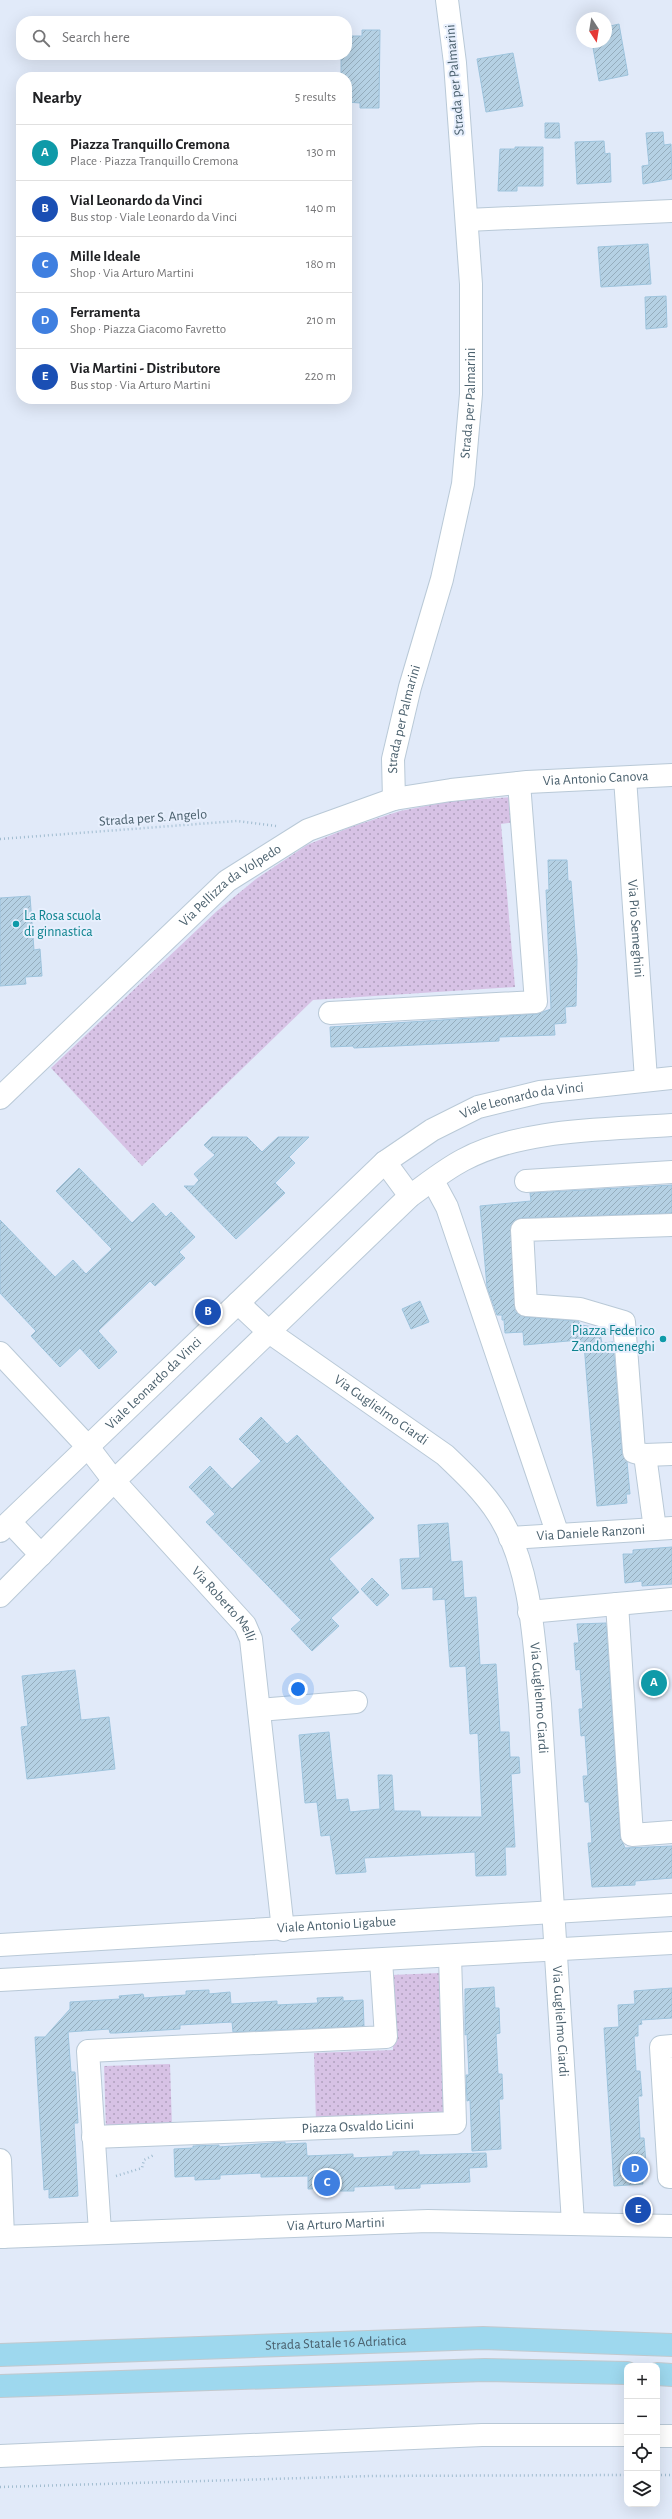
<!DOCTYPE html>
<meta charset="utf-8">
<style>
body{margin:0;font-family:"Alegreya Sans",sans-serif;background:#f2f2f2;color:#202124}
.controls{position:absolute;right:12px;bottom:12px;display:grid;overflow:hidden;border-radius:8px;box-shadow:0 4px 16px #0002}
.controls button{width:36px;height:36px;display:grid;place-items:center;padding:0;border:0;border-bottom:1px solid #e0e0e0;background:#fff;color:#202124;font:20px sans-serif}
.compass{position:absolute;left:576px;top:12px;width:36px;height:36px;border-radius:50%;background:#fff;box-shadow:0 4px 16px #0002;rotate:168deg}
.you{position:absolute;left:298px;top:1689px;width:14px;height:14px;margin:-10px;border:3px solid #fff;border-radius:50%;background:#1a73e8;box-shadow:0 0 0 6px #1a73e833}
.badge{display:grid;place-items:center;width:26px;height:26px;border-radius:50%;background:#366575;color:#fff;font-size:13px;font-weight:700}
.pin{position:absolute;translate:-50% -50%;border:2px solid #fff;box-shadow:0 1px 4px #0006}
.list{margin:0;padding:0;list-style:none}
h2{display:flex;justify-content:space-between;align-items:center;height:52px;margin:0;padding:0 16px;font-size:17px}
h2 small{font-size:13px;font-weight:400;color:#757577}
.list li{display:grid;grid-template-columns:26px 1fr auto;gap:12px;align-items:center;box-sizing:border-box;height:56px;padding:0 16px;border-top:1px solid #e0e0e0}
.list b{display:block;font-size:15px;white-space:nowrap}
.list p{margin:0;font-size:13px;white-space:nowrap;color:#757577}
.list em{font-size:13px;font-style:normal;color:#757577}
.icon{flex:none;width:22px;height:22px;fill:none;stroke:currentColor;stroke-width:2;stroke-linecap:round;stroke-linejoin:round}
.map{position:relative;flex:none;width:672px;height:2519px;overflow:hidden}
.search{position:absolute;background:#fff;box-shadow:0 4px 16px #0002;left:16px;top:16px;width:336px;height:44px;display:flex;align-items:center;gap:10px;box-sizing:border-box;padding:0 14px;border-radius:16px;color:#757577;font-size:15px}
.panel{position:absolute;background:#fff;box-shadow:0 4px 16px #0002;left:16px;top:72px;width:336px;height:332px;border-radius:16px}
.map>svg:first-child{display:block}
</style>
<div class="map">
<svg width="672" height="2519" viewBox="0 0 672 2519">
<defs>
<pattern id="grass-dots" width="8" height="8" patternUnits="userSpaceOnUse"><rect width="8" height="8" fill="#d7c2e5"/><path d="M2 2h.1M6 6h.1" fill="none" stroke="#b0a1be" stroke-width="1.8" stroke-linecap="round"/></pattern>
<pattern id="building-hatch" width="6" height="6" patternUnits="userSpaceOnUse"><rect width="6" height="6" fill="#b5d1e4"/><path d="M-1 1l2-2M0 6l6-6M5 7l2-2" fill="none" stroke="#95adbd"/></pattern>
</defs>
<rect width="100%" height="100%" fill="#e1eaf9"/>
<g fill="url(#grass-dots)">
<polygon points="512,797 516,822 501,824 515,987 313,1000 142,1166 51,1068 217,911 256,879 307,845 351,827 400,811 452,801"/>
<polygon points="440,1973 445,2118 316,2122 314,2053 393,2050 391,1975"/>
<polygon points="170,2064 172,2127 106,2130 104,2066"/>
</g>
<g fill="url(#building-hatch)" stroke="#9ec4dd">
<polygon points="619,24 628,75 599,81 592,42 606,42 606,27"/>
<polygon points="362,30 380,30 379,108 360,108 360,103 347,102 347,77 341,77 341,55 347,55 347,36 362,36"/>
<polygon points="513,53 523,106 486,112 477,59"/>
<polygon points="545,123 559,123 560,138 545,138"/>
<polygon points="663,132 664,145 671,144 672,179 643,184 642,166 649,165 646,133"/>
<polygon points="604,141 605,154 610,153 611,182 577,184 575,142"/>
<polygon points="515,147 543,147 543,186 517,186 517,191 498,191 500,149 515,149"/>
<polygon points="648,244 651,284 601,287 598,247"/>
<polygon points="666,296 667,327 646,329 645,297"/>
<polygon points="548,860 567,860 568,881 571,881 577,959 576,1006 565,1007 566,1023 554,1024 555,1035 499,1037 499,1041 354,1048 353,1046 331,1047 330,1027 537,1014 551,1009 546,890 549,890"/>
<polygon points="30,896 34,950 40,949 42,976 25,977 26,984 0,986 0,898"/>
<polygon points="212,1137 247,1137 262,1152 278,1137 309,1137 289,1157 295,1163 275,1183 285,1193 236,1239 184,1186 194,1186 199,1180 194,1174 215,1155 204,1145"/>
<polygon points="79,1168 132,1223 153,1203 166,1217 171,1212 195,1237 179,1252 185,1258 155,1286 150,1281 98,1331 117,1352 99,1369 80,1348 60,1367 31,1336 36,1331 0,1293 0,1220 55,1277 73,1260 86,1274 112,1249 56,1191"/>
<polygon points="672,1185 672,1213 522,1218 515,1220 511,1225 515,1312 525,1317 578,1321 581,1325 599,1328 602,1343 613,1342 622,1453 627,1462 630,1494 626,1494 627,1503 597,1506 584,1344 580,1344 579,1340 524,1345 523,1332 505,1333 504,1320 502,1320 502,1315 497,1315 487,1287 480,1206 531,1201 530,1193"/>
<polygon points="420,1301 429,1322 411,1329 402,1309"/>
<polygon points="261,1417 287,1444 297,1435 374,1518 329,1559 359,1592 331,1618 339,1626 312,1651 291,1629 301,1620 206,1522 215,1514 189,1487 210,1466 232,1489 261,1461 239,1439"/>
<polygon points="448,1523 451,1562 462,1561 464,1598 476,1597 480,1665 496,1664 500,1732 509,1732 510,1757 519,1757 520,1773 511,1774 515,1847 505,1847 506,1875 476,1876 475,1852 364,1858 366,1872 336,1874 330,1835 321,1836 317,1802 305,1803 299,1735 329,1732 336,1800 348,1799 350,1812 380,1809 378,1775 392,1775 394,1811 420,1811 421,1817 482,1817 478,1733 470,1734 466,1666 450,1667 445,1599 433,1600 433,1587 402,1589 400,1559 420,1558 418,1525"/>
<polygon points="672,1547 672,1584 642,1586 642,1581 625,1583 623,1554 633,1554 633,1550"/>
<polygon points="372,1578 389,1595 377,1606 361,1589"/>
<polygon points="606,1623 620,1836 625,1848 672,1846 672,1878 635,1881 635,1885 592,1887 588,1843 592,1843 589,1802 585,1802 583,1776 588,1776 585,1735 581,1736 579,1709 583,1709 580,1669 576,1670 574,1643 579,1643 577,1624"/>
<polygon points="75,1670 81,1720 109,1717 115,1769 27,1779 21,1727 28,1726 22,1676"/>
<polygon points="494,1987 495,2008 499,2008 500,2033 496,2034 498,2074 502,2074 503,2099 499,2099 501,2149 472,2151 470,2100 467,2101 466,2075 469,2075 467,2034 465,2035 465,1989"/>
<polygon points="672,1988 672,2018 641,2020 642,2024 638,2025 638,2036 634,2036 636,2071 640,2071 642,2096 638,2096 640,2138 644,2138 646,2163 642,2163 643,2184 614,2186 604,2028 619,2027 618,2005 635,2004 634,1991"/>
<polygon points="209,1990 209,1994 230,1992 231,2004 277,2001 277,2005 318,2003 317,1998 343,1997 343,2001 363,2000 364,2026 233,2032 232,2022 180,2025 180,2029 116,2033 110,2033 109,2029 68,2032 71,2072 75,2072 78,2123 74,2123 78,2196 49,2198 49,2189 44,2190 35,2037 45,2037 70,2009 70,2002 120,1999 119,1996 143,1994 144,1998 186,1995 186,1991"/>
<polygon points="285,2142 285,2144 306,2143 307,2156 353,2154 353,2158 393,2156 393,2152 419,2151 419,2155 486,2153 487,2167 469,2168 470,2182 420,2184 420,2188 395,2189 395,2185 354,2187 354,2191 329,2191 329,2188 308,2189 308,2176 261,2177 261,2173 220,2175 220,2179 195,2180 195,2176 175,2177 174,2149 193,2148 193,2146 219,2145 219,2147"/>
</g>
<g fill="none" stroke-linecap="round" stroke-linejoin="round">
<g stroke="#b9c9d7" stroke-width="24">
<g id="minor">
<polyline points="467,220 672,211"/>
<path id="s1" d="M625,778L646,1079"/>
<path id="s2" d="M394,799L393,759L410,687L442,579L463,484L471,394V284L455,63L447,0"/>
<polyline points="330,1013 536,1002 519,783"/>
<path id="s3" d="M0,1098L227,881L308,830L394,799L451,790L527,782L672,775"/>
<polyline points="385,1162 410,1196"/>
<polyline points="433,1181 447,1207 558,1535"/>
<polyline points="526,1181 672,1172"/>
<polyline points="672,1225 522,1230 526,1305 580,1309 624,1322 634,1452 645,1455 672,1454"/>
<path id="s4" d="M238,1303L269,1332L445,1455C464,1473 484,1492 498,1514C532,1567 534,1643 540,1704L573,2223"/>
<path id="s5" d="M0,1353L88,1447L114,1481L245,1625L251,1639L283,1930"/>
<polyline points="645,1455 655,1529"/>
<polyline points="10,1522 41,1555"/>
<path id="s6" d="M0,1531L385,1162L432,1130L478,1107L540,1092L672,1078"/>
<path id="s7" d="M510,1538L672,1528"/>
<path d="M0,1596L114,1481L410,1196C427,1184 444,1170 463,1160C523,1128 606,1130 672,1125"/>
<polyline points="617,1604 632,1835 672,1832"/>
<polyline points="529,1612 672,1599"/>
<polyline points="259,1710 356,1702"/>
<path id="s8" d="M0,1945L672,1905"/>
<polyline points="0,1980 672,1943"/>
<polyline points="672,2046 661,2047 669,2177 672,2177"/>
<path id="s9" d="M93,2137L455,2123L450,1956"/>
<polyline points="0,2160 3,2237"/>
<polyline points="100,2232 88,2051 386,2037 381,1960"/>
<path id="s10" d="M0,2237L428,2221L672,2226"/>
<polyline points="657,2436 672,2436"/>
<polyline points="0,2456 482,2435 627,2435"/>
</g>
</g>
<g stroke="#c2c9ce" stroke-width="24">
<g id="highway">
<path id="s11" d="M0,2355L483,2338L672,2345"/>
<polyline points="657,2374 672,2375"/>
<polyline points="0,2386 485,2370 627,2373"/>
</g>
</g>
<g stroke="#a0bcd0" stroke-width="2.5" stroke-dasharray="1 3" stroke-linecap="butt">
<polyline points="0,839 237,821 276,826"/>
<polyline points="116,2176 142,2168 144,2160 154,2155"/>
<polyline points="657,2475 672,2475"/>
<polyline points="0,2487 372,2476 627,2475"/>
</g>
<use href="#minor" stroke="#fff" stroke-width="22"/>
<use href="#highway" stroke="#9ed8ee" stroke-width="22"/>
</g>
<g fill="#0f9aa8" stroke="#e7effd" stroke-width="1.5">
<circle cx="16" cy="924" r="4"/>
<circle cx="663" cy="1339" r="4"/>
</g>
<g text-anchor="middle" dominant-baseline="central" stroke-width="4" stroke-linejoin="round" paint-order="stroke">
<g font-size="14" fill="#4b616e" stroke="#e7effd">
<text transform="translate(455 80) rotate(-95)">Strada per Palmarini</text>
<text stroke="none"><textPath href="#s2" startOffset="405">Strada per Palmarini</textPath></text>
<text stroke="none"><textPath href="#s2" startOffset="81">Strada per Palmarini</textPath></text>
<text stroke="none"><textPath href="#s3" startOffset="704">Via Antonio Canova</textPath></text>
<text transform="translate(153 818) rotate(-4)">Strada per S. Angelo</text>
<text stroke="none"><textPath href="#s3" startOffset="314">Via Pellizza da Volpedo</textPath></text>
<text stroke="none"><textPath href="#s1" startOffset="151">Via Pio Semeghini</textPath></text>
<text stroke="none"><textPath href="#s6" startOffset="686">Viale Leonardo da Vinci</textPath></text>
<text stroke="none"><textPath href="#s6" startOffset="213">Viale Leonardo da Vinci</textPath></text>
<text stroke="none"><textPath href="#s4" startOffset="179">Via Guglielmo Ciardi</textPath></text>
<text stroke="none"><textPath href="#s7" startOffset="81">Via Daniele Ranzoni</textPath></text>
<text stroke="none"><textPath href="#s5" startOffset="337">Via Roberto Melli</textPath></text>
<text stroke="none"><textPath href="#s4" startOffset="527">Via Guglielmo Ciardi</textPath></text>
<text stroke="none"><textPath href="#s8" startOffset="337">Viale Antonio Ligabue</textPath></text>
<text stroke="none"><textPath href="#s4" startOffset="851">Via Guglielmo Ciardi</textPath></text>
<text stroke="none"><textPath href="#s9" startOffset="265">Piazza Osvaldo Licini</textPath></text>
<text stroke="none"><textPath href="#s10" startOffset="336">Via Arturo Martini</textPath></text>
<text stroke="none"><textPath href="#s11" startOffset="336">Strada Statale 16 Adriatica</textPath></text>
</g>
<g font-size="14" fill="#0d838f" stroke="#e7effd" text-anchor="start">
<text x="24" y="916">La Rosa scuola<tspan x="24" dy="16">di ginnastica</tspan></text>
<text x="655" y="1331" text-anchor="end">Piazza Federico<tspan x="655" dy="16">Zandomeneghi</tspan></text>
</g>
</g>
</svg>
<div class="controls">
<button>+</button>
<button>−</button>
<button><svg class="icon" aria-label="locate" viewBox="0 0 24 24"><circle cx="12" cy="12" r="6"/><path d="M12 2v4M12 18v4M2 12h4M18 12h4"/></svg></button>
<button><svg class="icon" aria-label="layers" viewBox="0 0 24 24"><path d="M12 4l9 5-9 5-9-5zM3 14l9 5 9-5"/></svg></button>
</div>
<svg class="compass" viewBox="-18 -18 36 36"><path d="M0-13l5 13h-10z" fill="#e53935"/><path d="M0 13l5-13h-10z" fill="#757577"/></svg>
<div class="you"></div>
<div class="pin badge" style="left:654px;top:1683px;background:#0f9aa8">A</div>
<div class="pin badge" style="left:208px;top:1312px;background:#1a4fb4">B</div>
<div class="pin badge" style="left:327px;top:2183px;background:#3f7fe0">C</div>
<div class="pin badge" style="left:635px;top:2169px;background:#3f7fe0">D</div>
<div class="pin badge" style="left:638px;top:2210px;background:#1a4fb4">E</div>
<div class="search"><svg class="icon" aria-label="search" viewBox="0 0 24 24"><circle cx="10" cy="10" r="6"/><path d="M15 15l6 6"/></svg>Search here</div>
<section class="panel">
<h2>Nearby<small>5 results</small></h2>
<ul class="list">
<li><span class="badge" style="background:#0f9aa8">A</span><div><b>Piazza Tranquillo Cremona</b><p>Place · Piazza Tranquillo Cremona</p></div><em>130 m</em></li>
<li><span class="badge" style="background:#1a4fb4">B</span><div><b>Vial Leonardo da Vinci</b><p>Bus stop · Viale Leonardo da Vinci</p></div><em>140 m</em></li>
<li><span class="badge" style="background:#3f7fe0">C</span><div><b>Mille Ideale</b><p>Shop · Via Arturo Martini</p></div><em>180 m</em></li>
<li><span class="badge" style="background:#3f7fe0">D</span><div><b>Ferramenta</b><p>Shop · Piazza Giacomo Favretto</p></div><em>210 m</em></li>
<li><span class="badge" style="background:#1a4fb4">E</span><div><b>Via Martini - Distributore</b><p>Bus stop · Via Arturo Martini</p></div><em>220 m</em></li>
</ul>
</section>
</div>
